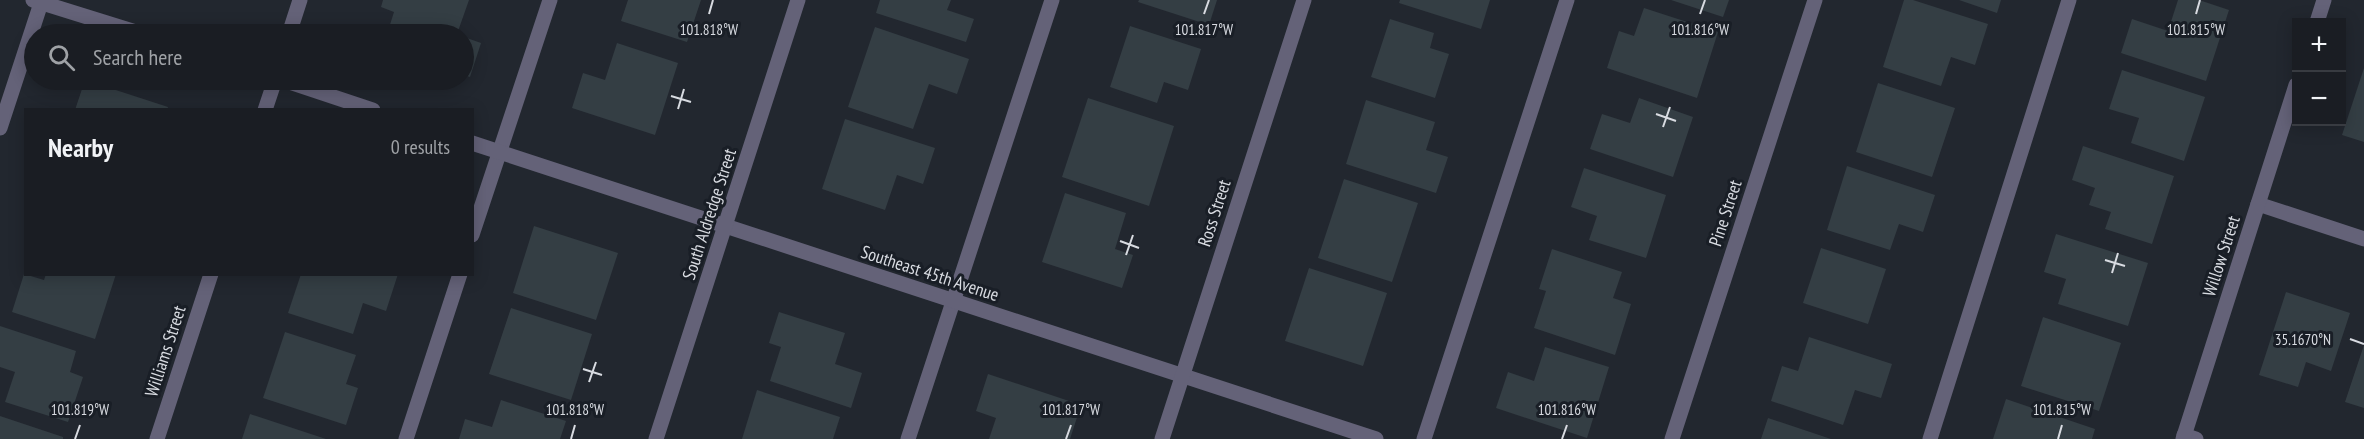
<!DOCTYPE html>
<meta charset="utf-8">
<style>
body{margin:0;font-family:"PT Sans Narrow",sans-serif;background:#272a30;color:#f1f3f6}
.controls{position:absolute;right:18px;top:18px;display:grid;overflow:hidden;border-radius:0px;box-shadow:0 3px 15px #0003}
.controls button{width:54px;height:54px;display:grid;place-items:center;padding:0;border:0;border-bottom:2px solid #383b41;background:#1a1d23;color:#f1f3f6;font:30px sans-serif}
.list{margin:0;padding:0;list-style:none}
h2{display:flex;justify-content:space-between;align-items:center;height:78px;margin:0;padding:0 24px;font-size:26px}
h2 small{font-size:20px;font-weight:400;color:#9fa2a6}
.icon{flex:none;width:33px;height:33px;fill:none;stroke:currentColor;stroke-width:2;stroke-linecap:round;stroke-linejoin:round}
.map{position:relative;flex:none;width:2364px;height:439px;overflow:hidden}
.search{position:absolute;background:#1a1d23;box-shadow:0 3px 15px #0003;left:24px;top:24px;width:450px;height:66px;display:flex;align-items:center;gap:15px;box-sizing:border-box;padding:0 21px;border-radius:33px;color:#9fa2a6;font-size:22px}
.panel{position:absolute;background:#1a1d23;box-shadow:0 3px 15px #0003;left:24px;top:108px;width:450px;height:168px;border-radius:0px}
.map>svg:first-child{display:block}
</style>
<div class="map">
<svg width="2364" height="439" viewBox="0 0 2364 439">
<rect width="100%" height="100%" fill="#22272f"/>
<g fill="#343e44">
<polygon points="383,0 469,0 457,34 387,34 394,12 381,7"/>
<polygon points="628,0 701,0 687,42 621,21"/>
<polygon points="880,0 951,0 947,10 974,19 966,42 876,13"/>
<polygon points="1139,0 1217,0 1209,25 1138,2"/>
<polygon points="1400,0 1490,0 1481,29 1399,3"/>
<polygon points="1671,0 1729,0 1723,17"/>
<polygon points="1904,0 1913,0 1988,24 1975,65 1951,57 1941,86 1883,67"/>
<polygon points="1959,0 2001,0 1997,13"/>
<polygon points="2178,0 2199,0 2229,10 2206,81 2121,53 2132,19 2168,31"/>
<polygon points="1644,8 1718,32 1697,98 1607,68 1619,31 1634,36"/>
<polygon points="1390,19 1434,33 1430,48 1449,54 1435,98 1371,77"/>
<polygon points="1130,26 1201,49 1188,90 1164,82 1157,103 1110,87"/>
<polygon points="875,27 969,59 957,94 929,84 913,129 848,107"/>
<polygon points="464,37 481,43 470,77 464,75"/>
<polygon points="617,43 678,63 655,135 572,108 583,73 605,80"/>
<polygon points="2364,68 2364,142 2342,135"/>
<polygon points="2122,70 2205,97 2184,161 2131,143 2139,118 2109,109"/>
<polygon points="85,80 168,107 167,110 75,110"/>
<polygon points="1878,83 1955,108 1932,177 1856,152"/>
<polygon points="1088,98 1174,126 1149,206 1062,177"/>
<polygon points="1639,98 1693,117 1673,177 1590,149 1602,114 1630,123"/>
<polygon points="1366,100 1435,122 1426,150 1448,157 1436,193 1346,164"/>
<polygon points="845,119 935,148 923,184 897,175 885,210 822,189"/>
<polygon points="2083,146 2174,176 2152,244 2105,229 2111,212 2089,205 2095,188 2072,180"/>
<polygon points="1847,166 1935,195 1923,232 1899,224 1890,250 1827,230"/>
<polygon points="1584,168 1666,195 1646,258 1589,240 1597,216 1571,207"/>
<polygon points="1344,179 1418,203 1392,282 1318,258"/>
<polygon points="1065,193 1126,213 1115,249 1133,255 1122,288 1042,262"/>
<polygon points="534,226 618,253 596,320 513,293"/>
<polygon points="2056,234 2148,263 2128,326 2058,304 2066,279 2044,272"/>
<polygon points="1821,248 1886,269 1868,324 1803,303"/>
<polygon points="1552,249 1622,272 1613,298 1631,304 1615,355 1534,328 1546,291 1539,289"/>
<polygon points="1309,268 1387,293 1363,366 1285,341"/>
<polygon points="24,274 44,280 46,274 116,274 95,339 12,312"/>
<polygon points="301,274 398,274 386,311 363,303 353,334 288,313"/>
<polygon points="2286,292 2350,313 2331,371 2306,362 2298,387 2259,375"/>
<polygon points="511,308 592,334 571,400 489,374"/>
<polygon points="779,312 845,333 835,364 862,373 851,408 770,381 781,347 769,343"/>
<polygon points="2043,317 2121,343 2099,411 2021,386"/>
<polygon points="0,326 76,351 70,372 83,377 68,422 5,402 15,372 0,367"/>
<polygon points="285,332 356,355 346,384 358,388 346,425 263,398"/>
<polygon points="1809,337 1892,364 1881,398 1855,390 1843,425 1771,401 1782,366 1798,371"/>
<polygon points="2364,345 2364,408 2345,402"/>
<polygon points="1545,347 1609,367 1587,438 1496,408 1508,372 1534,381"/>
<polygon points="988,374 1081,405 1070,439 989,439 996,418 976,411"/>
<polygon points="757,390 840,417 833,439 742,439"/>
<polygon points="2006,399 2095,429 2092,439 1993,439"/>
<polygon points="501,400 566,421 560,439 459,439 465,419 492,427"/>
<polygon points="250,414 326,439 242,439"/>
<polygon points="0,416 63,437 63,439 0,439"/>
<polygon points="1768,418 1831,439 1761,439"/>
</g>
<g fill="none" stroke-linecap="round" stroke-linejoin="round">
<g stroke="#646278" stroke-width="15">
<polyline points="0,128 42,0"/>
<polyline points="472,235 550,0"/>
<polyline points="2184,435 2196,439"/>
<polyline points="406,439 460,274"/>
<polyline points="908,439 1052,0"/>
<polyline points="1424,439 1567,0"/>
<polyline points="1930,439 2069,0"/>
</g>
<g stroke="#646278" stroke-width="15">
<polyline points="33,0 142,34"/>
<polyline points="289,34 300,0"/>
<polyline points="283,80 373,110"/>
<polyline points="265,110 275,80"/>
<polyline points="472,143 1376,439"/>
<polyline points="2258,204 2364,239"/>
<polyline points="157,439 211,274"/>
<polyline points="656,439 798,0"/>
<polyline points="1672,439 1815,0"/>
</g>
<g stroke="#646278" stroke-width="15">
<polyline points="2317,22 2324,0"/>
<polyline points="1162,439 1304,0"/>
<polyline points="2183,439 2296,85"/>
</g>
</g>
<path fill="none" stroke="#d8dbe1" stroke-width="2" d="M709,14L713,0M1204,14L1209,0M1700,14L1705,0M2196,14L2200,0M671,96L691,102M678,109L684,89M1656,114L1676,121M1663,127L1670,107M1120,241L1139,248M1126,255L1133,235M2105,260L2125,266M2112,273L2118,253M2350,339L2364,344M583,369L602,375M589,382L596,362M75,439L80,425M571,439L575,425M1066,439L1071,425M1562,439L1567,425M2058,439L2062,425"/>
<g text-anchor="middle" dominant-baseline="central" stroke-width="6" stroke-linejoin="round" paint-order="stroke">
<g font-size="18" fill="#d8dbe1" stroke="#191e26">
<text transform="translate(1214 213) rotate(-72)">Ross Street</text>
<text transform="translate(1725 213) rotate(-72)">Pine Street</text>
<text transform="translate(709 214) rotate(-72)">South Aldredge Street</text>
<text transform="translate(2221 256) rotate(-72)">Willow Street</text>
<text transform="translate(930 273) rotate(18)">Southeast 45th Avenue</text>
<text transform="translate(165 351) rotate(-72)">Williams Street</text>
</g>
</g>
<g font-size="15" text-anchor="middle" fill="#d8dbe1" stroke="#191e26" stroke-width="6" stroke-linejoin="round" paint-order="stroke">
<text x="709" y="35">101.818°W</text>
<text x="1204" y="35">101.817°W</text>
<text x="1700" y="35">101.816°W</text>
<text x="2196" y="35">101.815°W</text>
<text x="2303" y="345">35.1670°N</text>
<text x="80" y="415">101.819°W</text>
<text x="575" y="415">101.818°W</text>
<text x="1071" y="415">101.817°W</text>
<text x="1567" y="415">101.816°W</text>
<text x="2062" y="415">101.815°W</text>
</g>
</svg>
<div class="controls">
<button>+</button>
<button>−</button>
</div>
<div class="search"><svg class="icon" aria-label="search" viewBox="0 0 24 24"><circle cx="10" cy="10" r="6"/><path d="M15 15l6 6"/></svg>Search here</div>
<section class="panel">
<h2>Nearby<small>0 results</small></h2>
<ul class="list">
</ul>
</section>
</div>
